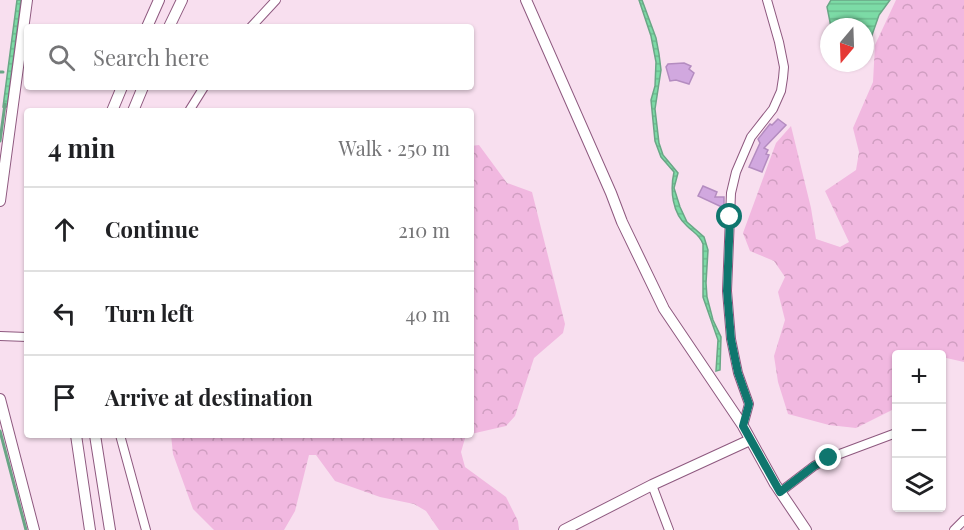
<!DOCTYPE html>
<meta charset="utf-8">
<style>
body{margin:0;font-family:"Playfair Display",serif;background:#f6f6f6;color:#202124}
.controls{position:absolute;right:18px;bottom:18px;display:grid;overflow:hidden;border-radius:6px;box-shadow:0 2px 4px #0004}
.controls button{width:54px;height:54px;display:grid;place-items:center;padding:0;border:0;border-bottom:2px solid #e0e0e0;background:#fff;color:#202124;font:30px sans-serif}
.compass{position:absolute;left:820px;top:18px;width:54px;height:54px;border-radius:50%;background:#fff;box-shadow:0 2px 4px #0004;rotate:199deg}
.stop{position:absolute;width:18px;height:18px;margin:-14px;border:4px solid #0f766e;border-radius:50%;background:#fff}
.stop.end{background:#0f766e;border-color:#fff;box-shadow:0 2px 6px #0008}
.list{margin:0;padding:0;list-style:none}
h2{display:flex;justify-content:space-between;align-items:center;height:78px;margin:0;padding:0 24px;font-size:26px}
h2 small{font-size:20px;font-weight:400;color:#757577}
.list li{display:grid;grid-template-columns:39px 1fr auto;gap:18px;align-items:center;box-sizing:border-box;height:84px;padding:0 24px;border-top:2px solid #e0e0e0}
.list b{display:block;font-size:22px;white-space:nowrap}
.list em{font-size:20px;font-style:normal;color:#757577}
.icon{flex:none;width:33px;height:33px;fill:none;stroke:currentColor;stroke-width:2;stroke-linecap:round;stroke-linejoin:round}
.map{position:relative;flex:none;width:964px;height:530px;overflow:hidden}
.search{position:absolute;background:#fff;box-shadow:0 2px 4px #0004;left:24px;top:24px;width:450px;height:66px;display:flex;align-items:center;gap:15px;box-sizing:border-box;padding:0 21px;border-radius:6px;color:#757577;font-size:22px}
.panel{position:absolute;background:#fff;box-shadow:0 2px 4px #0004;left:24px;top:108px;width:450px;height:330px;border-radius:6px}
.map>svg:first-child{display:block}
</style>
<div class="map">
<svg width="964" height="530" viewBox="0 0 964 530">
<defs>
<pattern id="forest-crowns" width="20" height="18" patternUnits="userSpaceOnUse" patternTransform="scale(1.5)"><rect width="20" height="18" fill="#f1b8e0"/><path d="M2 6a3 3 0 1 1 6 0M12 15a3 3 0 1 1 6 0" fill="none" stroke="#d09ec1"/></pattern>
<pattern id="water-rules" width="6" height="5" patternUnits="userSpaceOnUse" patternTransform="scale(1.5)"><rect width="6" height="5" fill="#7cdba6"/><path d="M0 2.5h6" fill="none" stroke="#6cbc90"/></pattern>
</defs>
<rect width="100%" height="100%" fill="#f8dfef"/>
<g fill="url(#forest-crowns)">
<polygon points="896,0 964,0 964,362 942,357 942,354 926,354 909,351 908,354 896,354 896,395 892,410 856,428 829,425 788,414 778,382 774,356 785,320 778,292 785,277 774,261 750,251 743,233 776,143 791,126 811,208 816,239 840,247 849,242 825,191 856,170 859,152 853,128 873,82 875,45"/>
<polygon points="479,145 507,183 532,192 565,324 563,333 534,358 515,416 506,426 471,434 471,146"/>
<polygon points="171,435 466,435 461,452 465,467 506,497 518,521 519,530 439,530 426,511 414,504 380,497 335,481 316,455 309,455 295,511 284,530 214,530 193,509 173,454"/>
</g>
<g fill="url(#water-rules)" stroke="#6aa686" stroke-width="1.5">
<polygon points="17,0 21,0 7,107 3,107"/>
<path d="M639,0H642L656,38L659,54L661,70L655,109L659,143L663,155L678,173L674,188L680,207L687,222L704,237L708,250L706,283L707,297L713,320L721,337L720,370L716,371L718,340L703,297V244C700,235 693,232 687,226C672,213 670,190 674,172L661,157L655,141L651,100L655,86L656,62L651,36Z"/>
<polygon points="831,0 890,0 879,15 865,55 865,27 831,27 827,7"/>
</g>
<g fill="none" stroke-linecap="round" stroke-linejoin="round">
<g stroke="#6aa686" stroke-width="3">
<polyline points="0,72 3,72"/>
<polyline points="0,141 5,104"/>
<polyline points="0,431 26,530"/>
</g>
</g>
<g fill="#d1a8df" stroke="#b48cc0" stroke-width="1.5">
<polygon points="684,63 691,66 689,69 694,73 689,84 676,80 670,81 666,67 668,64"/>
<polygon points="778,119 786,125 764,148 768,150 766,154 769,155 762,172 749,167 760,143 758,139 770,124 772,125"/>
<polygon points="703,186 717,192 715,197 724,197 724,208 698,196"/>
</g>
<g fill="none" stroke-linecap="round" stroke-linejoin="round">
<g stroke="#8e597f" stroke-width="10">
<g id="street">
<polyline points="251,27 276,0"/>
<polyline points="189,111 204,87"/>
<polyline points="0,336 27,337"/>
<polyline points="743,426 749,404 738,373 731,339 727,291 730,217 731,193 736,172 751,137 773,109 781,91 783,78 784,67 779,42 767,0"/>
<polyline points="120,435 146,530"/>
<polyline points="652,485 669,530"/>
<polyline points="780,492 814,466 829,458 896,433"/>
<polyline points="954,530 964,520"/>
</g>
</g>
<g stroke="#8e597f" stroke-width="12">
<g id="secondary">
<polyline points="526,0 611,193 622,222 664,309 743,426 775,484 806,530"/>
<polyline points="147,27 159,0"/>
<polyline points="169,27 182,0"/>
<polyline points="112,111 122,87"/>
<polyline points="133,111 143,87"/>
<polyline points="0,201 27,0"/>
<polyline points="0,399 34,530"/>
<polyline points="76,435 90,530"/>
<polyline points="95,435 110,530"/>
<polyline points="564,530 652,485 750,440"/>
</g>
</g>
<use href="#street" stroke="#fff" stroke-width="8"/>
<use href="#secondary" stroke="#fff" stroke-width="10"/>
</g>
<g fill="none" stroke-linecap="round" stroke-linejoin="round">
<polyline stroke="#0f766e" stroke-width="8" points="730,217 727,291 731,339 738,373 749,404 743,426 780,492 814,466 829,458"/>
</g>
</svg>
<div class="controls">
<button>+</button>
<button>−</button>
<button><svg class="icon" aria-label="layers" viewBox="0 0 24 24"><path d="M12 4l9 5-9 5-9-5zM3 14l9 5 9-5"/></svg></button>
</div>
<svg class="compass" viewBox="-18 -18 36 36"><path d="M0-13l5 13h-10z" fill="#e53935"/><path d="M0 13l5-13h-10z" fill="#757577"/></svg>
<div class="stop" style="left:730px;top:217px"></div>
<div class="stop end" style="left:829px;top:458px"></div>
<div class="search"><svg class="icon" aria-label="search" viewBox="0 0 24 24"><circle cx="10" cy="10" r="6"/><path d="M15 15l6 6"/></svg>Search here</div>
<section class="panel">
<h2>4 min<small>Walk · 250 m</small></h2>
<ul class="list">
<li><svg class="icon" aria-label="ahead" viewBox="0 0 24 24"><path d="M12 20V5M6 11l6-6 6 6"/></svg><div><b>Continue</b></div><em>210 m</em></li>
<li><svg class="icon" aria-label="left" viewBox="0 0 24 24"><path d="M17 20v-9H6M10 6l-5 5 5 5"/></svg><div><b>Turn left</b></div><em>40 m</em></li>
<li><svg class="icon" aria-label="arrive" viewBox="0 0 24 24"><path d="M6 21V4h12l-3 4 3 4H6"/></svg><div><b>Arrive at destination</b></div></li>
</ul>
</section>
</div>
